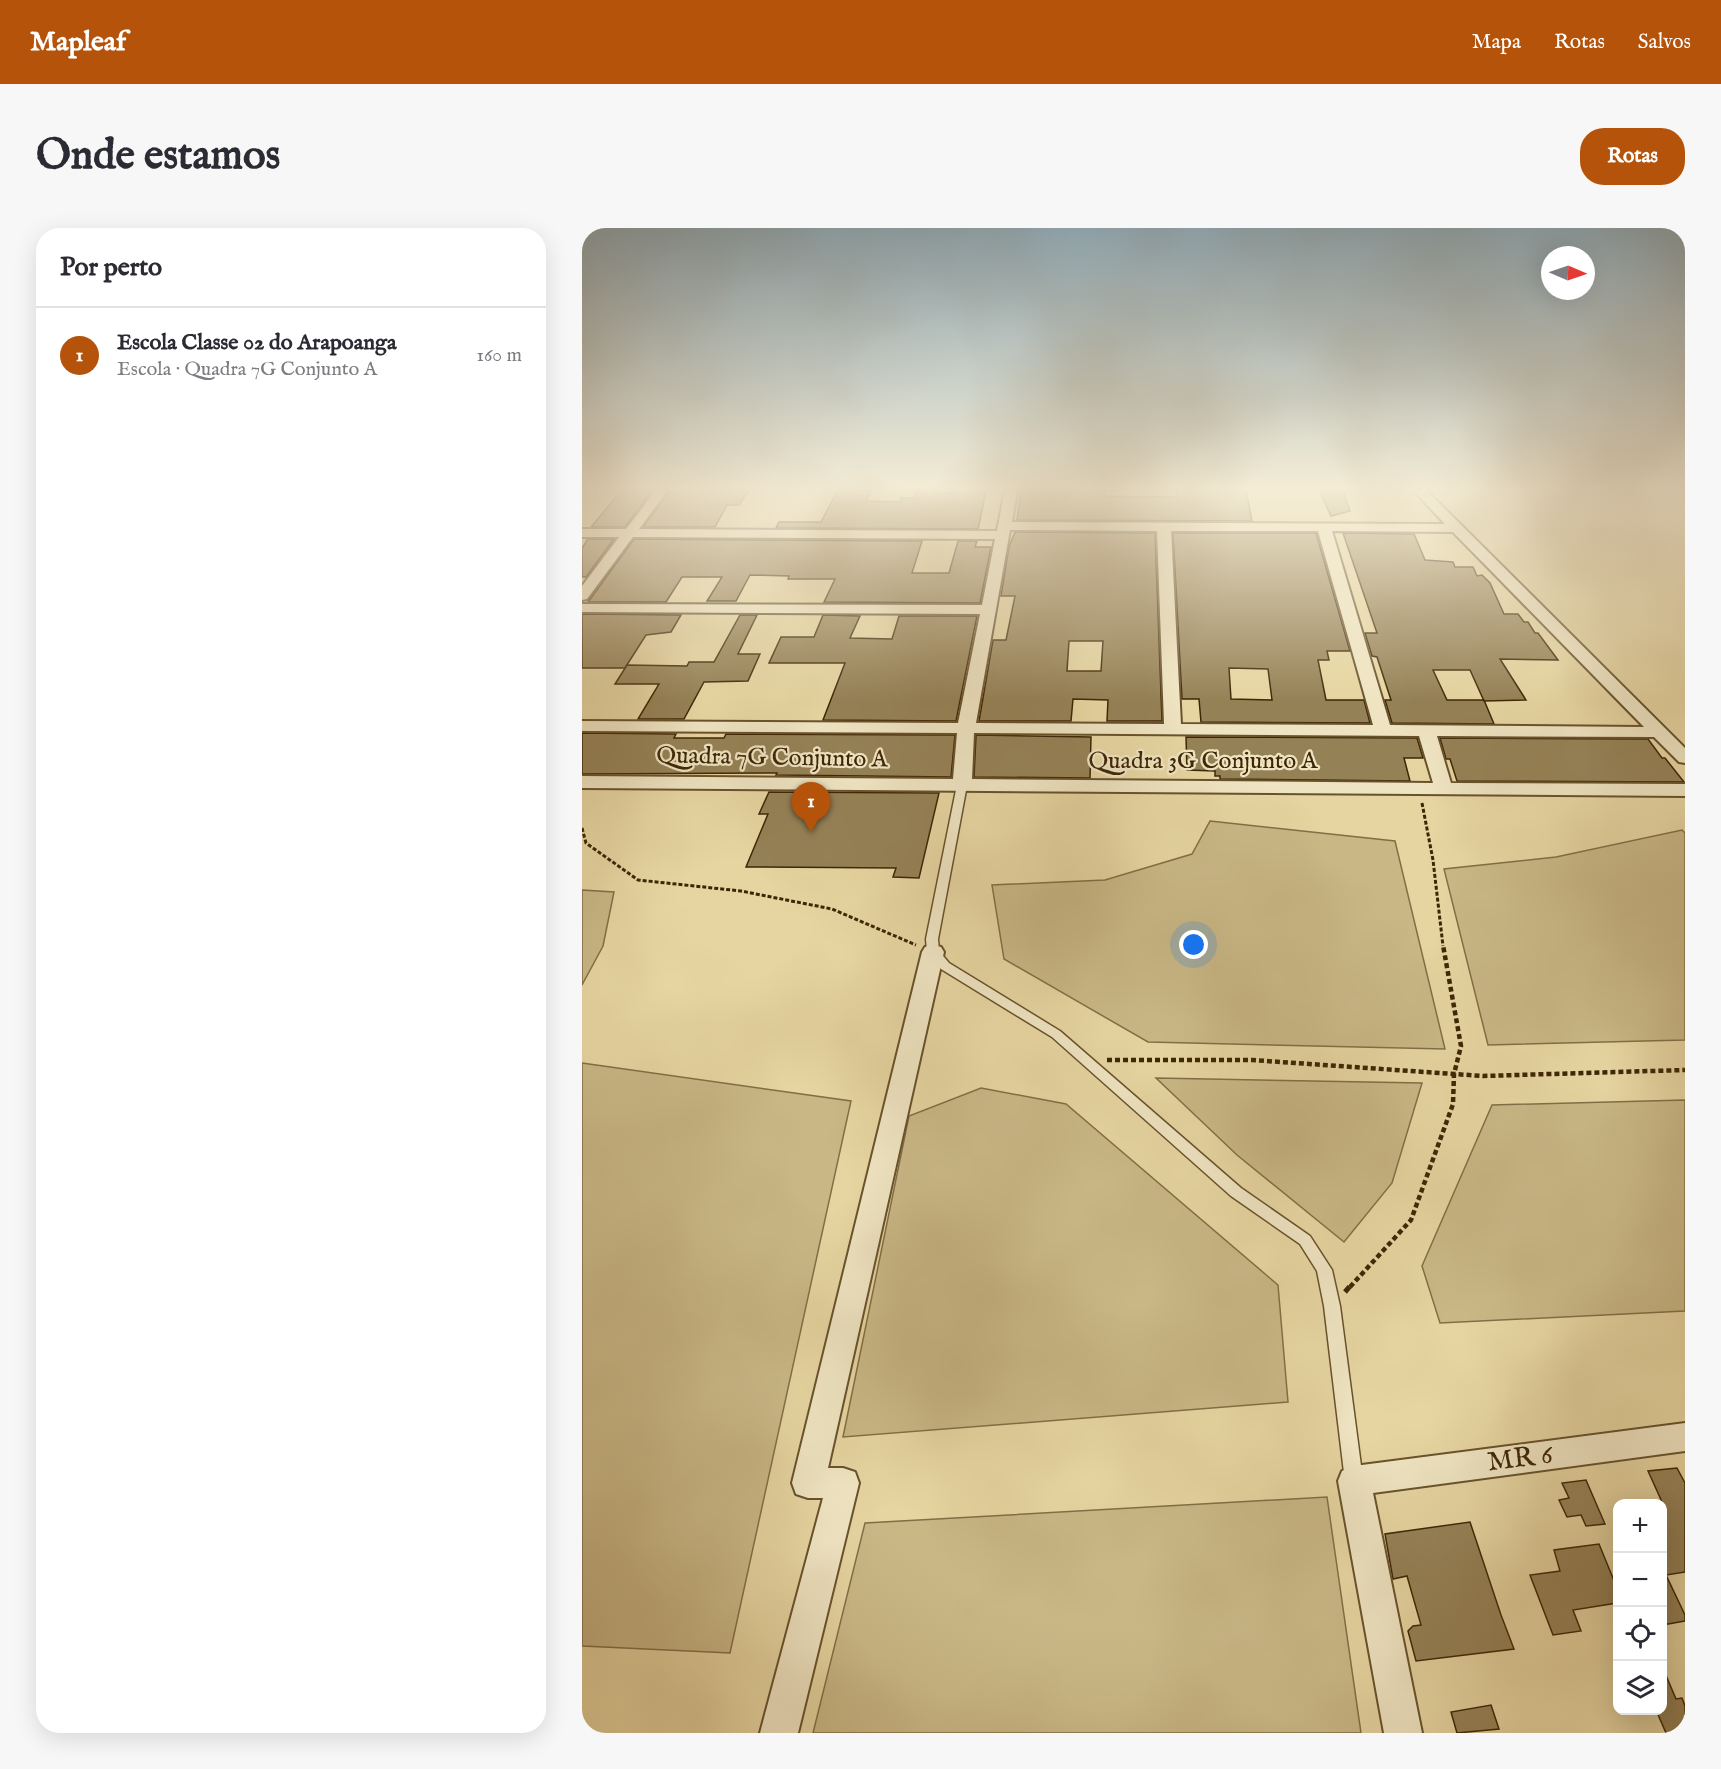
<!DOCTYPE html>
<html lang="pt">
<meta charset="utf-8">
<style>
body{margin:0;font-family:"IM FELL English",serif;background:#f7f7f7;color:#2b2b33}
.controls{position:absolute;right:18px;bottom:18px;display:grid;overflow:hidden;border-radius:12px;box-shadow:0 6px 24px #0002}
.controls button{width:54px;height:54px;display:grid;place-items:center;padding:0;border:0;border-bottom:2px solid #e1e1e2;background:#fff;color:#2b2b33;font:30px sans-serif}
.compass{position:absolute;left:959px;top:18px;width:54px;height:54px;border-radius:50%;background:#fff;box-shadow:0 6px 24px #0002;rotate:92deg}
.you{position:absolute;left:612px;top:717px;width:21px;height:21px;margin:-15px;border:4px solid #fff;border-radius:50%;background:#1a73e8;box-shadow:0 0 0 9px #1a73e833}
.badge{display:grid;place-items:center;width:39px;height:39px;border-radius:50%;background:#b45309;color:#fff;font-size:20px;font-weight:700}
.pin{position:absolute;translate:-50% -50px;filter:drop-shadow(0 2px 3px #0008)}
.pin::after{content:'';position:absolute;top:32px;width:21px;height:18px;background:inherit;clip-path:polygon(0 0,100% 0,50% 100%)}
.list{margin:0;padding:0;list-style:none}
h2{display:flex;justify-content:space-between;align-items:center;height:78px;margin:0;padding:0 24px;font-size:26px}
h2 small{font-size:20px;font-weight:400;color:#7c7c81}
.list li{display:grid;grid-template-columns:39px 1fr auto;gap:18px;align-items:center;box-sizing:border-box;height:96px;padding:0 24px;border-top:2px solid #e1e1e2}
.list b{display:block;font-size:22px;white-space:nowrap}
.list p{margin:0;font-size:20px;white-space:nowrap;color:#7c7c81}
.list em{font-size:20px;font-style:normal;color:#7c7c81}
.icon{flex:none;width:33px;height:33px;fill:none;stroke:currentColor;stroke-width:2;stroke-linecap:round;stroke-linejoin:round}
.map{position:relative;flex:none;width:1103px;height:1505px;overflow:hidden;border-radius:24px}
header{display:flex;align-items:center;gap:36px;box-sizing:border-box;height:84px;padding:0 30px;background:#b45309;color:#fff}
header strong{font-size:28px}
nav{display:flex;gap:33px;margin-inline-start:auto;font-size:21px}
.intro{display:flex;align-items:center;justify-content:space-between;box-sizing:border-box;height:144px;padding:0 36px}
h1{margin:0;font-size:42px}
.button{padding:15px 27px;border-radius:24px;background:#b45309;color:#fff;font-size:21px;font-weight:700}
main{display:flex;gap:36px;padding:0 36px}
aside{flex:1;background:#fff;border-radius:24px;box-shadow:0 6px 24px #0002}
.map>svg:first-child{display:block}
</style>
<header>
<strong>Mapleaf</strong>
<nav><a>Mapa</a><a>Rotas</a><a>Salvos</a></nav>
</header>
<div class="intro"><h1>Onde estamos</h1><a class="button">Rotas</a></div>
<main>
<aside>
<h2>Por perto<small></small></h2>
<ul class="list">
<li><span class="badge">1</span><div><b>Escola Classe 02 do Arapoanga</b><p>Escola · Quadra 7G Conjunto A</p></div><em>160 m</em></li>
</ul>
</aside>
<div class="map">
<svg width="1103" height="1505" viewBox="0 0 1103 1505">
<rect width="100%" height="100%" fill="#e6d5a1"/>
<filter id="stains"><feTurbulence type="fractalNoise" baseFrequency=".00333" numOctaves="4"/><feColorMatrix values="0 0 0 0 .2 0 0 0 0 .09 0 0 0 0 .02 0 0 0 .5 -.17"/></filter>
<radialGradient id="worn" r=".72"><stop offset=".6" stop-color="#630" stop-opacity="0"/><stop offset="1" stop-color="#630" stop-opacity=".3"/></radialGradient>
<g fill="#c9b786" stroke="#846e46" stroke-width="1.5">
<polygon points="628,593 813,613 863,821 566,814 422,731 410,657 523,652 610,626"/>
<polygon points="1100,602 1103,605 1103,812 906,817 862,641 974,629"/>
<polygon points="0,662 32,664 21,718 0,757"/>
<polygon points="0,835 269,873 148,1425 0,1418"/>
<polygon points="574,850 840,855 810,955 762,1014 655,927"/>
<polygon points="399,860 484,876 696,1057 706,1174 261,1209 327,888"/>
<polygon points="1103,872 1103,1083 858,1095 840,1038 910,877"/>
<polygon points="745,1269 779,1505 231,1505 283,1295"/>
</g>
<g fill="#958156" stroke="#3e2605" stroke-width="1.5" fill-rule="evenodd">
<polygon points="40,262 71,262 43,299 9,299"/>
<polygon points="88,262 167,262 157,277 145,277 133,299 61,299"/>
<polygon points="256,262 289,262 284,273 318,274 319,270 332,270 335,262 354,262 353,265 404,264 396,301 194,300 197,294 239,294"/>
<polygon points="439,262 523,262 522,268 595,269 594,262 664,262 670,293 435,292"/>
<polygon points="737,262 761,262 768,283 749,288"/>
<path d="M433,304L573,305L580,493H525L526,472L491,471L489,493H397L411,412H424L433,368H419L427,319ZM487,413H521L519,443H485Z"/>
<path d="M591,305H734L768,423H745L747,432H736L744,472H782L788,495L619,494L617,471H600ZM647,440L686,441L690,472L649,471Z"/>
<polygon points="761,305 832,306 843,332 871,334 873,339 891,339 895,348 900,347 908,355 922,386 936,386 942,394 946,394 953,405 956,405 976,432 918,431 944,472 902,473 888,442 851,442 865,472 902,472 912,496 810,495 803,472 809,472 795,429 790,428 783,405 795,405"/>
<polygon points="6,311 32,311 4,349 0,349 0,320"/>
<polygon points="52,311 340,313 330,345 367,345 376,313 395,313 393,319 409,319 398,375 242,374 253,351 206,351 207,348 168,347 154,373 125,373 140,349 100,349 84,374 6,374"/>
<polygon points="0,386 99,387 89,404 64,407 43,440 0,440"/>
<polygon points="158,387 175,387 156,426 178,426 166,453 122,454 102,491 56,491 77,456 33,456 45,437 105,438 107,434 132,434"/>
<polygon points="241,387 278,388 268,410 310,411 317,388 395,388 374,493 241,492 263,435 187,435 199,409 232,409"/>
<polygon points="0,505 94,506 92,510 142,510 144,506 373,507 369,549 194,547 195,545 0,546"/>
<polygon points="394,507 509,509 508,550 392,549"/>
<polygon points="604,509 835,510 841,530 822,530 828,553 638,551 638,548 633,548 633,543 605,542"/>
<polygon points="858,510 1066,511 1080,530 1083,530 1102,554 875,553 868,531 864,531"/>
<polygon points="187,564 357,565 337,650 311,649 314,640 164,639 186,586 177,586"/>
<polygon points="1095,1240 1103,1255 1103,1344 1084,1347 1103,1387 1103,1393 1080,1397 1080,1274 1066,1243"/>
<polygon points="1004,1252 1023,1296 1004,1298 999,1287 985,1289 977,1272 987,1270 980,1255"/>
<polygon points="888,1294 919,1387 932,1421 834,1433 826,1403 831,1398 839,1397 825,1348 811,1351 803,1306"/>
<polygon points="1017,1316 1035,1360 1035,1375 991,1382 999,1403 971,1407 948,1347 978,1343 972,1322"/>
<polygon points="1080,1438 1094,1471 1100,1470 1103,1478 1103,1505 1084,1505 1074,1482 1080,1482"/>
<polygon points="909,1477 917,1501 875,1505 869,1484"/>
</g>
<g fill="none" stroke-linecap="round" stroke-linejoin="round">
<g stroke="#68522c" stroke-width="3">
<polygon id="service" points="380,554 385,557 356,711 357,723 367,735 478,803 659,960 728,1008 750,1042 758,1078 781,1253 778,1259 772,1261 766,1259 763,1253 742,1078 735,1043 718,1016 649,968 470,809 359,741 345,724 344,711 375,557"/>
</g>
<g stroke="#68522c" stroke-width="4">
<g id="minor">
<path d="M74,262H86L57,301L415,303L423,262H435L430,294L863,296L831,262H844L1103,520V535L1097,534L1072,509L855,508L869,555L1103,556V568L0,560V548L371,551L375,505L0,503V493L376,495L398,386L0,384V376L400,377L413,311L51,309L5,371L0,372V358L37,309H0V301H44ZM428,302L575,303L582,496L394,495ZM589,303H736L791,497L599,496ZM750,303L871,304L1062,499L808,497ZM392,505L837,508L851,555L390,551Z"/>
<polygon points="351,717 359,719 362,724 246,1240 261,1240 273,1244 277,1255 216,1505 178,1505 241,1270 226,1270 214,1266 210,1255 340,724 343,719"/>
<polygon points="1103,1195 1103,1223 791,1265 840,1505 802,1505 756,1253 760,1243 772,1238"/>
</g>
</g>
<g stroke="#3e2605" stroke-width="3" stroke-dasharray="4 2" stroke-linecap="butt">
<polyline points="840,575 851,632 861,718"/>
<polyline points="0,600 4,615 56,652 159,663 250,681 334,717"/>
</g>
<g stroke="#3e2605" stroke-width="4.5" stroke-dasharray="5 3" stroke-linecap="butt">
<polyline points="525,832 670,832 901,848 1103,842"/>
<polyline points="768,1059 829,992 871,876 872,846 879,818 861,717"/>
</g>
<polyline stroke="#3e2605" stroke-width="5" stroke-dasharray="7 4.5" stroke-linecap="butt" points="763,1064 769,1057"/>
<use href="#service" fill="#efe4c2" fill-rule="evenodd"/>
<use href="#minor" fill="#efe4c2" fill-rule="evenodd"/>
</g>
<linearGradient id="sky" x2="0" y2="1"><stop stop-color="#90aab6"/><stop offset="0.55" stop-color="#f4ecd5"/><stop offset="1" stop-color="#f4ecd5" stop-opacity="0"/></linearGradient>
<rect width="1103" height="473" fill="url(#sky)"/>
<g text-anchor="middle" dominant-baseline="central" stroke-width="4.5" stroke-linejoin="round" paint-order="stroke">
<g font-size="24" fill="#3e2605" stroke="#efe4c2">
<text transform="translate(190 530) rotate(1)">Quadra 7G Conjunto A</text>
<text x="621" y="533">Quadra 3G Conjunto A</text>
</g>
<g font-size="28" fill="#3e2605" stroke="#efe4c2">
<text transform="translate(938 1231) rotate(-7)">MR 6</text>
</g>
</g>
<rect width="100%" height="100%" filter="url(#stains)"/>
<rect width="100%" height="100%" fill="url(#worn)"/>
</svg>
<div class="controls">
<button>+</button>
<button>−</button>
<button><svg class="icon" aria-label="locate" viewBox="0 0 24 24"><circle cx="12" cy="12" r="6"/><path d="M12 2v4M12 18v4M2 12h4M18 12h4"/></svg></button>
<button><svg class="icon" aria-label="layers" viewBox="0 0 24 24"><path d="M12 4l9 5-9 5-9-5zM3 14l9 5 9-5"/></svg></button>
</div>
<svg class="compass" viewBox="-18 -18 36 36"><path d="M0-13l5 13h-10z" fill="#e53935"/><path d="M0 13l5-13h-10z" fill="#7c7c81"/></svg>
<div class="you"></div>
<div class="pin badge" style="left:229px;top:604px">1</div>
</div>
</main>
